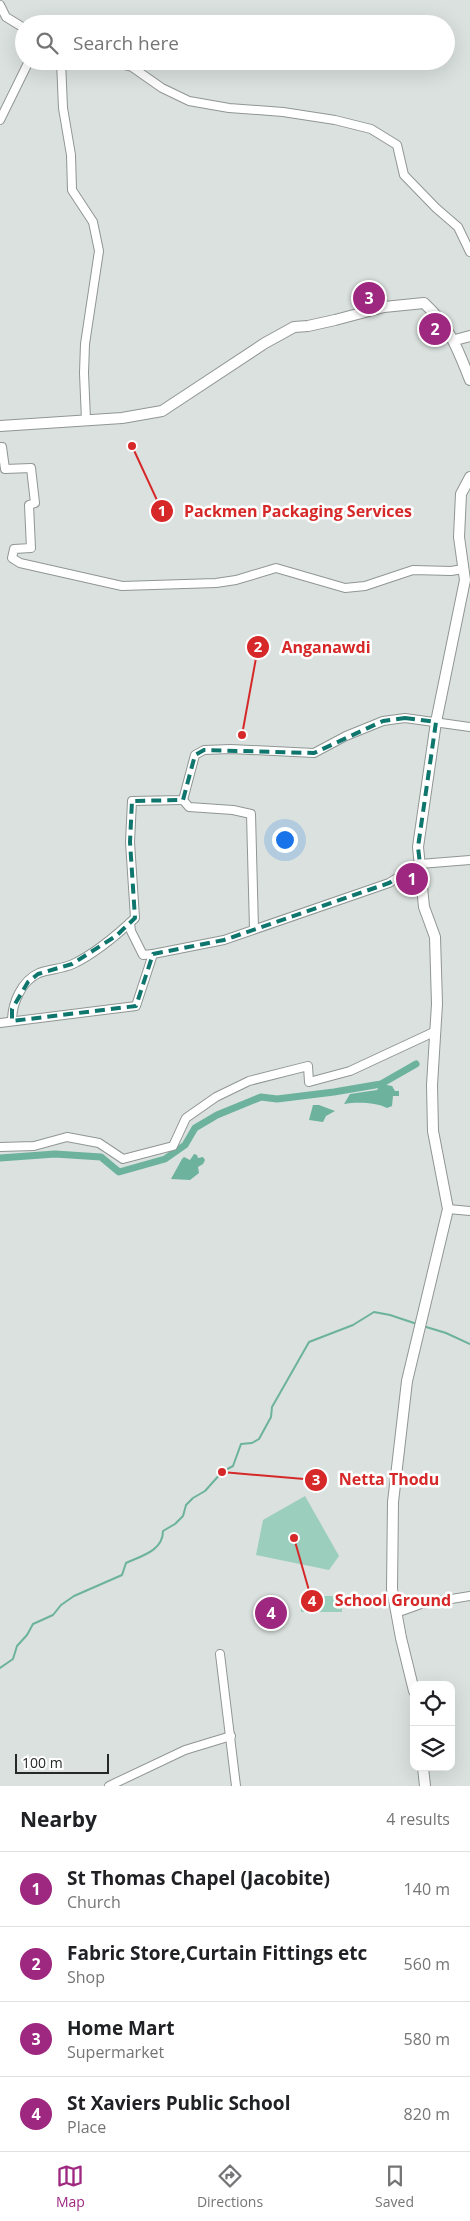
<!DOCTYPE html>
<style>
body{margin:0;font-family:"Open Sans",sans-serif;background:#f6f6f6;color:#202124}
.controls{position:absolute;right:15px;bottom:15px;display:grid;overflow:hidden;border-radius:10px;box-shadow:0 5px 20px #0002}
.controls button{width:45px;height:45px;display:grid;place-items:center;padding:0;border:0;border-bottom:1px solid #e0e0e0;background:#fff;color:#202124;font:25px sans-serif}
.scale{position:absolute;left:15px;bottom:12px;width:94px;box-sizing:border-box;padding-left:5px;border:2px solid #262827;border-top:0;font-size:14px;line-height:18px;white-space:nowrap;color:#262827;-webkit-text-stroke:4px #fff;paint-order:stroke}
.you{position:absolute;left:284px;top:839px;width:18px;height:18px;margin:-12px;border:4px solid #fff;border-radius:50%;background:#1a73e8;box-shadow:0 0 0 8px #1a73e833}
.badge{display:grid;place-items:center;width:32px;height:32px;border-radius:50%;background:#9e2780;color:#fff;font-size:16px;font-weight:700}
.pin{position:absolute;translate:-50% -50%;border:2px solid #fff;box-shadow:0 1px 5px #0006}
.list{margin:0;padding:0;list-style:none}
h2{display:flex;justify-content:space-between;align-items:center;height:65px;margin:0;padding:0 20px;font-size:21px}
h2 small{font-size:16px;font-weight:400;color:#757577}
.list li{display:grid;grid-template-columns:32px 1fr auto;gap:15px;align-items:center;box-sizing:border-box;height:75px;padding:0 20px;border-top:1px solid #e0e0e0}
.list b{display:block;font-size:19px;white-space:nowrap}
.list p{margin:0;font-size:16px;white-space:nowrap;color:#757577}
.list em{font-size:16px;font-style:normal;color:#757577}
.icon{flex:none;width:28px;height:28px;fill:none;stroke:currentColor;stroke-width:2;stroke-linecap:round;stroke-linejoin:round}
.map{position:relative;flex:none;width:470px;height:1786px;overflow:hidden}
.search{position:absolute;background:#fff;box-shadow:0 5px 20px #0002;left:15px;right:15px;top:15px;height:55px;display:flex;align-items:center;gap:12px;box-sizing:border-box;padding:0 18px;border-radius:28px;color:#757577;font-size:19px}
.sheet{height:365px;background:#fff}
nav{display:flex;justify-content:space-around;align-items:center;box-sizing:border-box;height:70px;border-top:1px solid #e0e0e0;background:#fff;font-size:14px;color:#757577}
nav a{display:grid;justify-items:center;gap:2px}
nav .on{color:#9e2780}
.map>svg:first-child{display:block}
</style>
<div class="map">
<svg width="470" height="1786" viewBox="0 0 470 1786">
<rect width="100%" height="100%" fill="#dae1de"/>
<g fill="#9bcebd">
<polygon points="305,1496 339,1556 329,1570 256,1555 263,1520"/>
<rect x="301" y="1596" width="41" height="16"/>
</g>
<g fill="#6cb29d">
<path d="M381,1084L392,1086L395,1091H399V1096H393L392,1106L387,1108C376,1102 356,1102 344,1104L350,1094L377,1090Z"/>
<polygon points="313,1105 319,1105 335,1111 326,1116 323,1122 309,1120"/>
<polygon points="194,1154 197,1155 198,1158 203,1157 205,1160 203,1164 198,1167 199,1173 190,1180 171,1179 182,1159 184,1157 190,1160"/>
</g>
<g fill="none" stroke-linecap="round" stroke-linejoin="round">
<g stroke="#6cb29d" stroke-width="2">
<polyline points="423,1326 446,1333 470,1344"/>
<path d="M0,1668L13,1659L17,1646L27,1635L33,1624L53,1615L61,1605L74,1596L122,1575L126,1563C141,1556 163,1551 163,1531L175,1524L183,1516L186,1505L193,1498L205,1491L222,1472L233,1466L241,1444L252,1443L259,1439L271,1417L272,1407L280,1393L309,1342L353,1325L374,1312L390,1315L417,1324"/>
</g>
<polyline stroke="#6cb29d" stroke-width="7" points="0,1158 55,1154 101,1157 119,1172 165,1159 185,1145 195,1128 217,1115 261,1097 277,1099 334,1092 381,1084 416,1064"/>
<g stroke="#909694" stroke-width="10">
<g id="street">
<polyline points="0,5 6,17 24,28"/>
<polyline points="61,61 63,108 71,155 72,190 93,222 99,251 85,344 84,373 86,420"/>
<polyline points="109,61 132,67 162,88 189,101 229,108 283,112 335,120 371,129 397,145 404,175 436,208 458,227 470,252"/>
<polyline points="0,120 29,61"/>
<polyline points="0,447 2,447 5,469 31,468 35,503 29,505 31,548 14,549 12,558 20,563 122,586 216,583 236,580 276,568 345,588 365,586 413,570 451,571 463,569"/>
<polyline points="183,800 189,807 233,810 251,814 254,929"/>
<polyline points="130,923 131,931 143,955 153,954"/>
<path d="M12,1021C12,1004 21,981 39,973C50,969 62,969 73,964C96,953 117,935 135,918L130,842L132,801L183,800L195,755L204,750L231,749L314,753L346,736L383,721L405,718L470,727"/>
<polyline points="0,1023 136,1006 153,954 224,940 389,883 420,864 470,860"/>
<polyline points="0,1147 34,1146 67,1137 99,1143 123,1159 173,1146 186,1118 216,1097 249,1081 308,1066 309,1082 350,1071 436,1031"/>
<polyline points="448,1209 470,1211"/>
<polyline points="396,1613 421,1604 470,1596"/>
<polyline points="220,1654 236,1786"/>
<polyline points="109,1786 185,1750 231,1736"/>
</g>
</g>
<g stroke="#909694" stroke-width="12">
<g id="secondary">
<polyline points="455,340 470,336"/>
<path d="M0,426L122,418L162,411L265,343L294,327L308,326L335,320L384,307L424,303C449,326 458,349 470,380"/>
<polyline points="414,1691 401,1638 392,1589 393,1502 407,1381 448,1209 433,1131 432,1085 437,1004 435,937 424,907 418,847 436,722 465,580 459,537 461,494 470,477"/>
<polyline points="423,1767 425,1786"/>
</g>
</g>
<use href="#street" stroke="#fff" stroke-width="8"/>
<use href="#secondary" stroke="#fff" stroke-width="10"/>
</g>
<path fill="none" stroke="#0f766e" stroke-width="4" stroke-dasharray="10 6" stroke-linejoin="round" d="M405,718L436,722L418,847L420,864L389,883L224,940L153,954L136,1006L12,1021V1009L28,982L38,974L72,964L116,936L135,918L130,842L132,801L183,800L195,755L204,750L314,753L383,721Z"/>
<path fill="none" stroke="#d62828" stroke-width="2" d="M132 446L162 511M242 735L258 647M222 1472L316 1480M294 1538L312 1601"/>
<g fill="#d62828" stroke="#fff" stroke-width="2">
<circle cx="132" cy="446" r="5"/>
<circle cx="242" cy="735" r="5"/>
<circle cx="222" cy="1472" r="5"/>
<circle cx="294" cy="1538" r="5"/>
<circle cx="162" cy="511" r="12"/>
<circle cx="258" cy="647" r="12"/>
<circle cx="316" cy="1480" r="12"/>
<circle cx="312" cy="1601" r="12"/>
</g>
<g font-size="15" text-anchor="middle" font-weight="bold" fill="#fff">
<text x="162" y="516">1</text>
<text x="258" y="652">2</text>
<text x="316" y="1485">3</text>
<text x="312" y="1606">4</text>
</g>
<g font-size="16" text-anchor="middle" font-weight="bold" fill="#d62828" stroke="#fff" stroke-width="5" stroke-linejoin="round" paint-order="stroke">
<text x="298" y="517">Packmen Packaging Services</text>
<text x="326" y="653">Anganawdi</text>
<text x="389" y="1485">Netta Thodu</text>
<text x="393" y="1606">School Ground</text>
</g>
</svg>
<div class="controls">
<button><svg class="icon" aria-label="locate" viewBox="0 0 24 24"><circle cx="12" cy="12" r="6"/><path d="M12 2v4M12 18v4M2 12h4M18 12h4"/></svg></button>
<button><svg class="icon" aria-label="layers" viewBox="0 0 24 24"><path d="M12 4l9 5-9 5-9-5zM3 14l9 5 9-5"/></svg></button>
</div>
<div class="scale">100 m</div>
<div class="you"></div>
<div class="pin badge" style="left:412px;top:879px">1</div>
<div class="pin badge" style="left:435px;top:329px">2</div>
<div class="pin badge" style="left:369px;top:298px">3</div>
<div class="pin badge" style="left:271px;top:1613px">4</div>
<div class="search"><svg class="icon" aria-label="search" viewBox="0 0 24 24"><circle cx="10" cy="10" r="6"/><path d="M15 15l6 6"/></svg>Search here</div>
</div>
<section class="sheet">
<h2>Nearby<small>4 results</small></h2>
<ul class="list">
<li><span class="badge">1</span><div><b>St Thomas Chapel (Jacobite)</b><p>Church</p></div><em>140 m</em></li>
<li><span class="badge">2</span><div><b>Fabric Store,Curtain Fittings etc</b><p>Shop</p></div><em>560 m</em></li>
<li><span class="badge">3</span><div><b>Home Mart</b><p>Supermarket</p></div><em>580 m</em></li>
<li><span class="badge">4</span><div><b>St Xaviers Public School</b><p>Place</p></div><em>820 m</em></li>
</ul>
</section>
<nav>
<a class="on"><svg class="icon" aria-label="map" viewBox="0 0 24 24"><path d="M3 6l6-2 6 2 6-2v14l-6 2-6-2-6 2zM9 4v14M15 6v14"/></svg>Map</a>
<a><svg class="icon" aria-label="directions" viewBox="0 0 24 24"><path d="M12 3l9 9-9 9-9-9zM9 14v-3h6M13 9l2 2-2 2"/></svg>Directions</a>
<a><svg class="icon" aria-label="saved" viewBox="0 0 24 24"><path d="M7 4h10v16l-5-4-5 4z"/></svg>Saved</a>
</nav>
